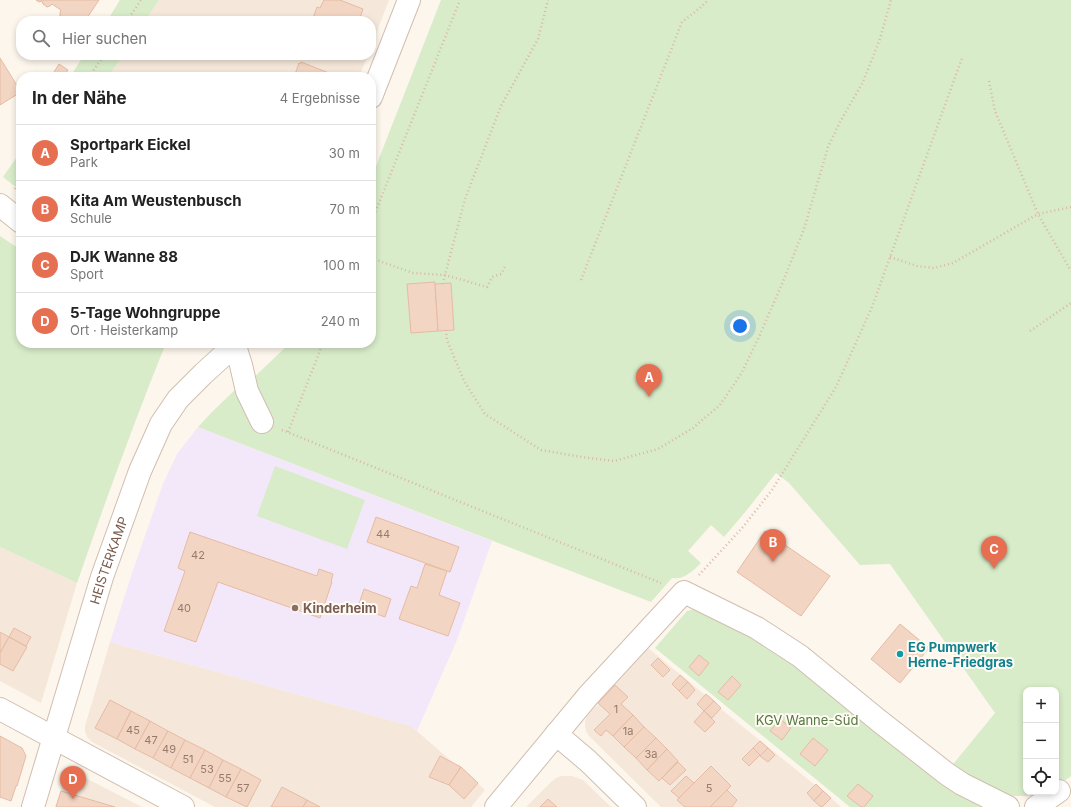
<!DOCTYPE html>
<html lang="de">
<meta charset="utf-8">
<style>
body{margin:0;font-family:Inter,sans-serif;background:#f2f2f2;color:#222}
.controls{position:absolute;right:12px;bottom:12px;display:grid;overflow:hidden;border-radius:8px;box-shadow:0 2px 6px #0003}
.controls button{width:36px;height:36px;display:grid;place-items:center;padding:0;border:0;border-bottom:1px solid #e0e0e0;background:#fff;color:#222;font:20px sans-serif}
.you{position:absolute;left:740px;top:326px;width:14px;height:14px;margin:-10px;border:3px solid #fff;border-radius:50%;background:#1a73e8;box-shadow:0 0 0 6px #1a73e833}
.badge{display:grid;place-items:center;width:26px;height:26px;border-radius:50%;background:#e76f51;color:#fff;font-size:13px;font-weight:700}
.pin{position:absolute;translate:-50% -33px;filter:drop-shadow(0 1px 2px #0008)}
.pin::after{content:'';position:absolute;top:21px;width:14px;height:12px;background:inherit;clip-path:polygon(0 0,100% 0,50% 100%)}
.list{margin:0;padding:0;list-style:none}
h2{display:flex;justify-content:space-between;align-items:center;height:52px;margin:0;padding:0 16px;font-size:17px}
h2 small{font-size:13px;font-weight:400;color:#767676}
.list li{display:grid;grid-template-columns:26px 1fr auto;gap:12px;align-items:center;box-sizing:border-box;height:56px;padding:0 16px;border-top:1px solid #e0e0e0}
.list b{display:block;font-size:15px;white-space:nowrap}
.list p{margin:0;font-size:13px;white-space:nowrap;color:#767676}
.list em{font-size:13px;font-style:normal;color:#767676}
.icon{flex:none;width:22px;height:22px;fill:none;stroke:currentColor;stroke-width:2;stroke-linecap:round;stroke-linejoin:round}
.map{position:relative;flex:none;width:1071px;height:807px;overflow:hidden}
.search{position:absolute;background:#fff;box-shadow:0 2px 6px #0003;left:16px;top:16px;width:360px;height:44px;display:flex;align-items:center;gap:10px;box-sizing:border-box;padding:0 14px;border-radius:16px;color:#767676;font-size:15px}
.panel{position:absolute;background:#fff;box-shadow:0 2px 6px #0003;left:16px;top:72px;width:360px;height:276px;border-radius:16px}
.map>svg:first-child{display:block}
</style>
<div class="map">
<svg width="1071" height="807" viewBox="0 0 1071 807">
<rect width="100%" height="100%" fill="#fdf6ec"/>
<g fill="#f5e8da">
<polygon points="159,0 389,0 371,47 371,21 145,21"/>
<polygon points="123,55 368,55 359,77 108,77"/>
<polygon points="0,547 77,583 41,703 0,681"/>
<polygon points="110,642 411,726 456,765 461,767 485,790 471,807 215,807 92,742 87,737 85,731 85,726"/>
<polygon points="648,648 705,695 706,694 721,709 815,785 816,784 841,807 661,807 589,736 586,731 585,725 585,721 588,715"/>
<polygon points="68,769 142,807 55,807"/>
<polygon points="561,776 572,776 583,780 611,807 526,807 549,784 556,778"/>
</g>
<polygon fill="#f3e8fa" points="198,427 492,541 457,640 417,731 411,726 110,642 131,576 163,484 177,454"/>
<g fill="#d8ecc9">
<polygon points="120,0 159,0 145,21 107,21"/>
<path d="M441,0H1071V776L1056,787V690H1026V792H1045L1031,796H1010L950,768L995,713L890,564L860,565L789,483L776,473L746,511L724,537L711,525L688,551L701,563C693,571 684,580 672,578L651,602L198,427L211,413L243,382H249L290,343H371V179Z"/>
<polygon points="84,55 123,55 108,77 70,77"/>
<polygon points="21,151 21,191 3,177"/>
<path d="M0,236L21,250V343H166C134,422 105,502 77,583L0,547Z"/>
<polygon points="275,466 365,500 347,549 257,516"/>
<polygon points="695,609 739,626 994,807 850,807 655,648 687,611"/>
</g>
<g fill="#f3d5c3" stroke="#e6bba3">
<polygon points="36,0 99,0 85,21 68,21 68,18 65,19 60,16 60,13 61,10 52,4 50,6 47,7 43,4 42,1 39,2"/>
<polygon points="324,0 340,0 363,9 359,21 312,21 317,7 320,8"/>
<polygon points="0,58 21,92 0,105"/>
<polygon points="301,62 334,75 335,77 294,77 299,63 300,64"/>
<polygon points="59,64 68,70 63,77 51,77"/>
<polygon points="435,282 438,331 411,333 407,284"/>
<polygon points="451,283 454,330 438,331 435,284"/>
<polygon points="376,517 459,547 450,572 367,542"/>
<polygon points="765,531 830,576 801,616 737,572"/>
<polygon points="190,532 317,576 319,569 333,574 331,582 332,582 320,618 218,582 196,642 164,631 185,571 178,568"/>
<polygon points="425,564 447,571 439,595 460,603 448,636 399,619 411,586 417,588"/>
<polygon points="364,589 391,599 385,617 358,607"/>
<polygon points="900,624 929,648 900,683 871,659"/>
<polygon points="14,628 31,637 26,646 9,637"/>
<polygon points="0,632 9,637 0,653"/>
<polygon points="9,637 27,647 13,671 0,664 0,653"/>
<polygon points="699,655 709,663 699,676 689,667"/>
<polygon points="658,658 670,670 663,677 651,665"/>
<polygon points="680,675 688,682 679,691 672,684"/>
<polygon points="732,676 741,685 728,700 718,692"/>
<polygon points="688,682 695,690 687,699 679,691"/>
<polygon points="615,685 628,697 621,704 633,715 613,736 606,730 601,736 594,730 610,714 598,703"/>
<polygon points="706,694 714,701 704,711 697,704"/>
<polygon points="110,700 131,711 117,739 95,728"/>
<polygon points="714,701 721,708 712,718 704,711"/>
<polygon points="131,711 150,721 135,749 117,739"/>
<polygon points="704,711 715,722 705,732 694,722"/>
<polygon points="633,715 644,727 624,747 613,736"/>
<polygon points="780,719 791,728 782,740 770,731"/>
<polygon points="150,721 168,731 153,758 135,749"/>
<polygon points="644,727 656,738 636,758 624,747"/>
<polygon points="168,731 185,740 171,768 153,758"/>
<polygon points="0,736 22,748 26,756 17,786 16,786 11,801 0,797"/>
<polygon points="656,738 667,749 647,770 636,758"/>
<polygon points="813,738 828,750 815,766 800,754"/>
<polygon points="185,740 205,750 190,778 171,768"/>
<polygon points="760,741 768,748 760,756 753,748"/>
<polygon points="753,748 760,755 749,766 742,759"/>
<polygon points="768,748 775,755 768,762 760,756"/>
<polygon points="667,749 678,761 659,781 647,770"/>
<polygon points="205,750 223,760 209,788 190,778"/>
<polygon points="440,756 461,767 449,785 429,777"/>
<polygon points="223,760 241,769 226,797 209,788"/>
<polygon points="678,762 686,770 670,785 662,778"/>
<polygon points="711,766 731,786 710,807 685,807 677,800"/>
<polygon points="461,767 478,783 464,799 449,785"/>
<polygon points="241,769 261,780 247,807 226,797"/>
<polygon points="686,776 694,783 679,798 671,791"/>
<polygon points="816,784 823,791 814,801 807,793"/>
<polygon points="858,784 873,796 864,807 861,807 847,796"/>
<polygon points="282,787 307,800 303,807 271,807"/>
<polygon points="727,790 737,800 732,807 710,807"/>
<polygon points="61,791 115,807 56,807"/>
<polygon points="823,791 831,798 822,807 821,807 814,801"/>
<polygon points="548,799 557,807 540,807"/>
<polygon points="307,800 320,807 303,807"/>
</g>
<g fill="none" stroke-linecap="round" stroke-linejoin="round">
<g stroke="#d1beb0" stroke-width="24">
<g id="minor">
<polyline points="371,97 409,0"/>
<polyline points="0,205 21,222"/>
<polyline points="233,343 235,346 241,365 247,391 262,422"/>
<polyline points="0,709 183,807"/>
<polyline points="556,734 588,761 635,807"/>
<path id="s1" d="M33,807L102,577L140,471L161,424L178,399L203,374L237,343"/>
<polyline points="496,807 588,696 684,592 757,628 800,656 878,720 947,774 962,784 1008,807"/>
<polyline points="1036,807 1059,791"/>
</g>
</g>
<g stroke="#d9b8a5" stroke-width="2.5" stroke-dasharray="1 3" stroke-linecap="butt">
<polyline points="127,21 141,0"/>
<polyline points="89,77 104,55"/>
<polyline points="989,81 995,111 1038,214 1071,271"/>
<polyline points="15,189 21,178"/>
<polyline points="371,223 460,0"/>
<polyline points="890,257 917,266 934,268 953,263 1038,214 1071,207"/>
<polyline points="371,258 413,273 445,275 487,287 492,277 501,274 505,267"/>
<polyline points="581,280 682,22 700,8 708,0"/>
<polyline points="443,284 445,275 465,199 501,106 538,39 548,0"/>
<polyline points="446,330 447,340 464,381 485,414 541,450 582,457 614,461 658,449 693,428 720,405 741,374 758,339 782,284 804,229 828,147 840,122 863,82 880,39 891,0"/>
<polyline points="1030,331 1071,303"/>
<polyline points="282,430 661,583"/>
<polyline points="288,432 323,343"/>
<polyline points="699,575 743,527 772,490 836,387 872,307 962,58"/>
</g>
<use href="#minor" stroke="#fff" stroke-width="22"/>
</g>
<circle fill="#8d6e63" stroke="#fffaf3" stroke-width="1.5" cx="295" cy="608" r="4"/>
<circle fill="#0f9aa8" stroke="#fffaf3" stroke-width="1.5" cx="900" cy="654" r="4"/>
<g text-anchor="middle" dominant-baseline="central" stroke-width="4" stroke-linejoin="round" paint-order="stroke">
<g font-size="11" fill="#987a6a">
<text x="383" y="534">44</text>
<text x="198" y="555">42</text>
<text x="184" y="608">40</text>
<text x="616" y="709">1</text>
<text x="133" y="730">45</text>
<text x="628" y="731">1a</text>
<text x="151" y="740">47</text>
<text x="169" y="749">49</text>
<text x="651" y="754">3a</text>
<text x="188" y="759">51</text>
<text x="207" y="769">53</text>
<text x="225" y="778">55</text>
<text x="243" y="788">57</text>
<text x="709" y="788">5</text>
</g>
<g font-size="13" fill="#7a5c4d" stroke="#fffaf3">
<text stroke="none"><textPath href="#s1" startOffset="258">HEISTERKAMP</textPath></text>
</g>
<g font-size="13" font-weight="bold" fill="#785e54" stroke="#fffaf3" text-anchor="start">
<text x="303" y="608">Kinderheim</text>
</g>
<g font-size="13" font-weight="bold" fill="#0d838f" stroke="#fffaf3" text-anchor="start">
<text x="908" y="647">EG Pumpwerk<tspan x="908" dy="15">Herne-Friedgras</tspan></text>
</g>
<g font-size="13" fill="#537a41" stroke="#fffaf3">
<text x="807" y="720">KGV Wanne-Süd</text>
</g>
</g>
</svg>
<div class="controls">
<button>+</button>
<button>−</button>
<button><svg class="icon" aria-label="locate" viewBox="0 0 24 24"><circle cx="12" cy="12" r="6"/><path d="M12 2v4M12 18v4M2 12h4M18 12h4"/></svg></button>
</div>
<div class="you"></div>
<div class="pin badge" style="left:649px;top:397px">A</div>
<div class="pin badge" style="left:773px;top:562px">B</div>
<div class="pin badge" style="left:994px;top:569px">C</div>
<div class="pin badge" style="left:73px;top:799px">D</div>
<div class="search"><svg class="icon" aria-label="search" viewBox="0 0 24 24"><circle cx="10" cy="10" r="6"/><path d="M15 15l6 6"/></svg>Hier suchen</div>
<section class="panel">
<h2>In der Nähe<small>4 Ergebnisse</small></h2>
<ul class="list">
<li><span class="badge">A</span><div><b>Sportpark Eickel</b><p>Park</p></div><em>30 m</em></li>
<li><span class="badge">B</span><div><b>Kita Am Weustenbusch</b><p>Schule</p></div><em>70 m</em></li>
<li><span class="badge">C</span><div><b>DJK Wanne 88</b><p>Sport</p></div><em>100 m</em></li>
<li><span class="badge">D</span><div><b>5-Tage Wohngruppe</b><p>Ort · Heisterkamp</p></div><em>240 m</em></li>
</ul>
</section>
</div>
